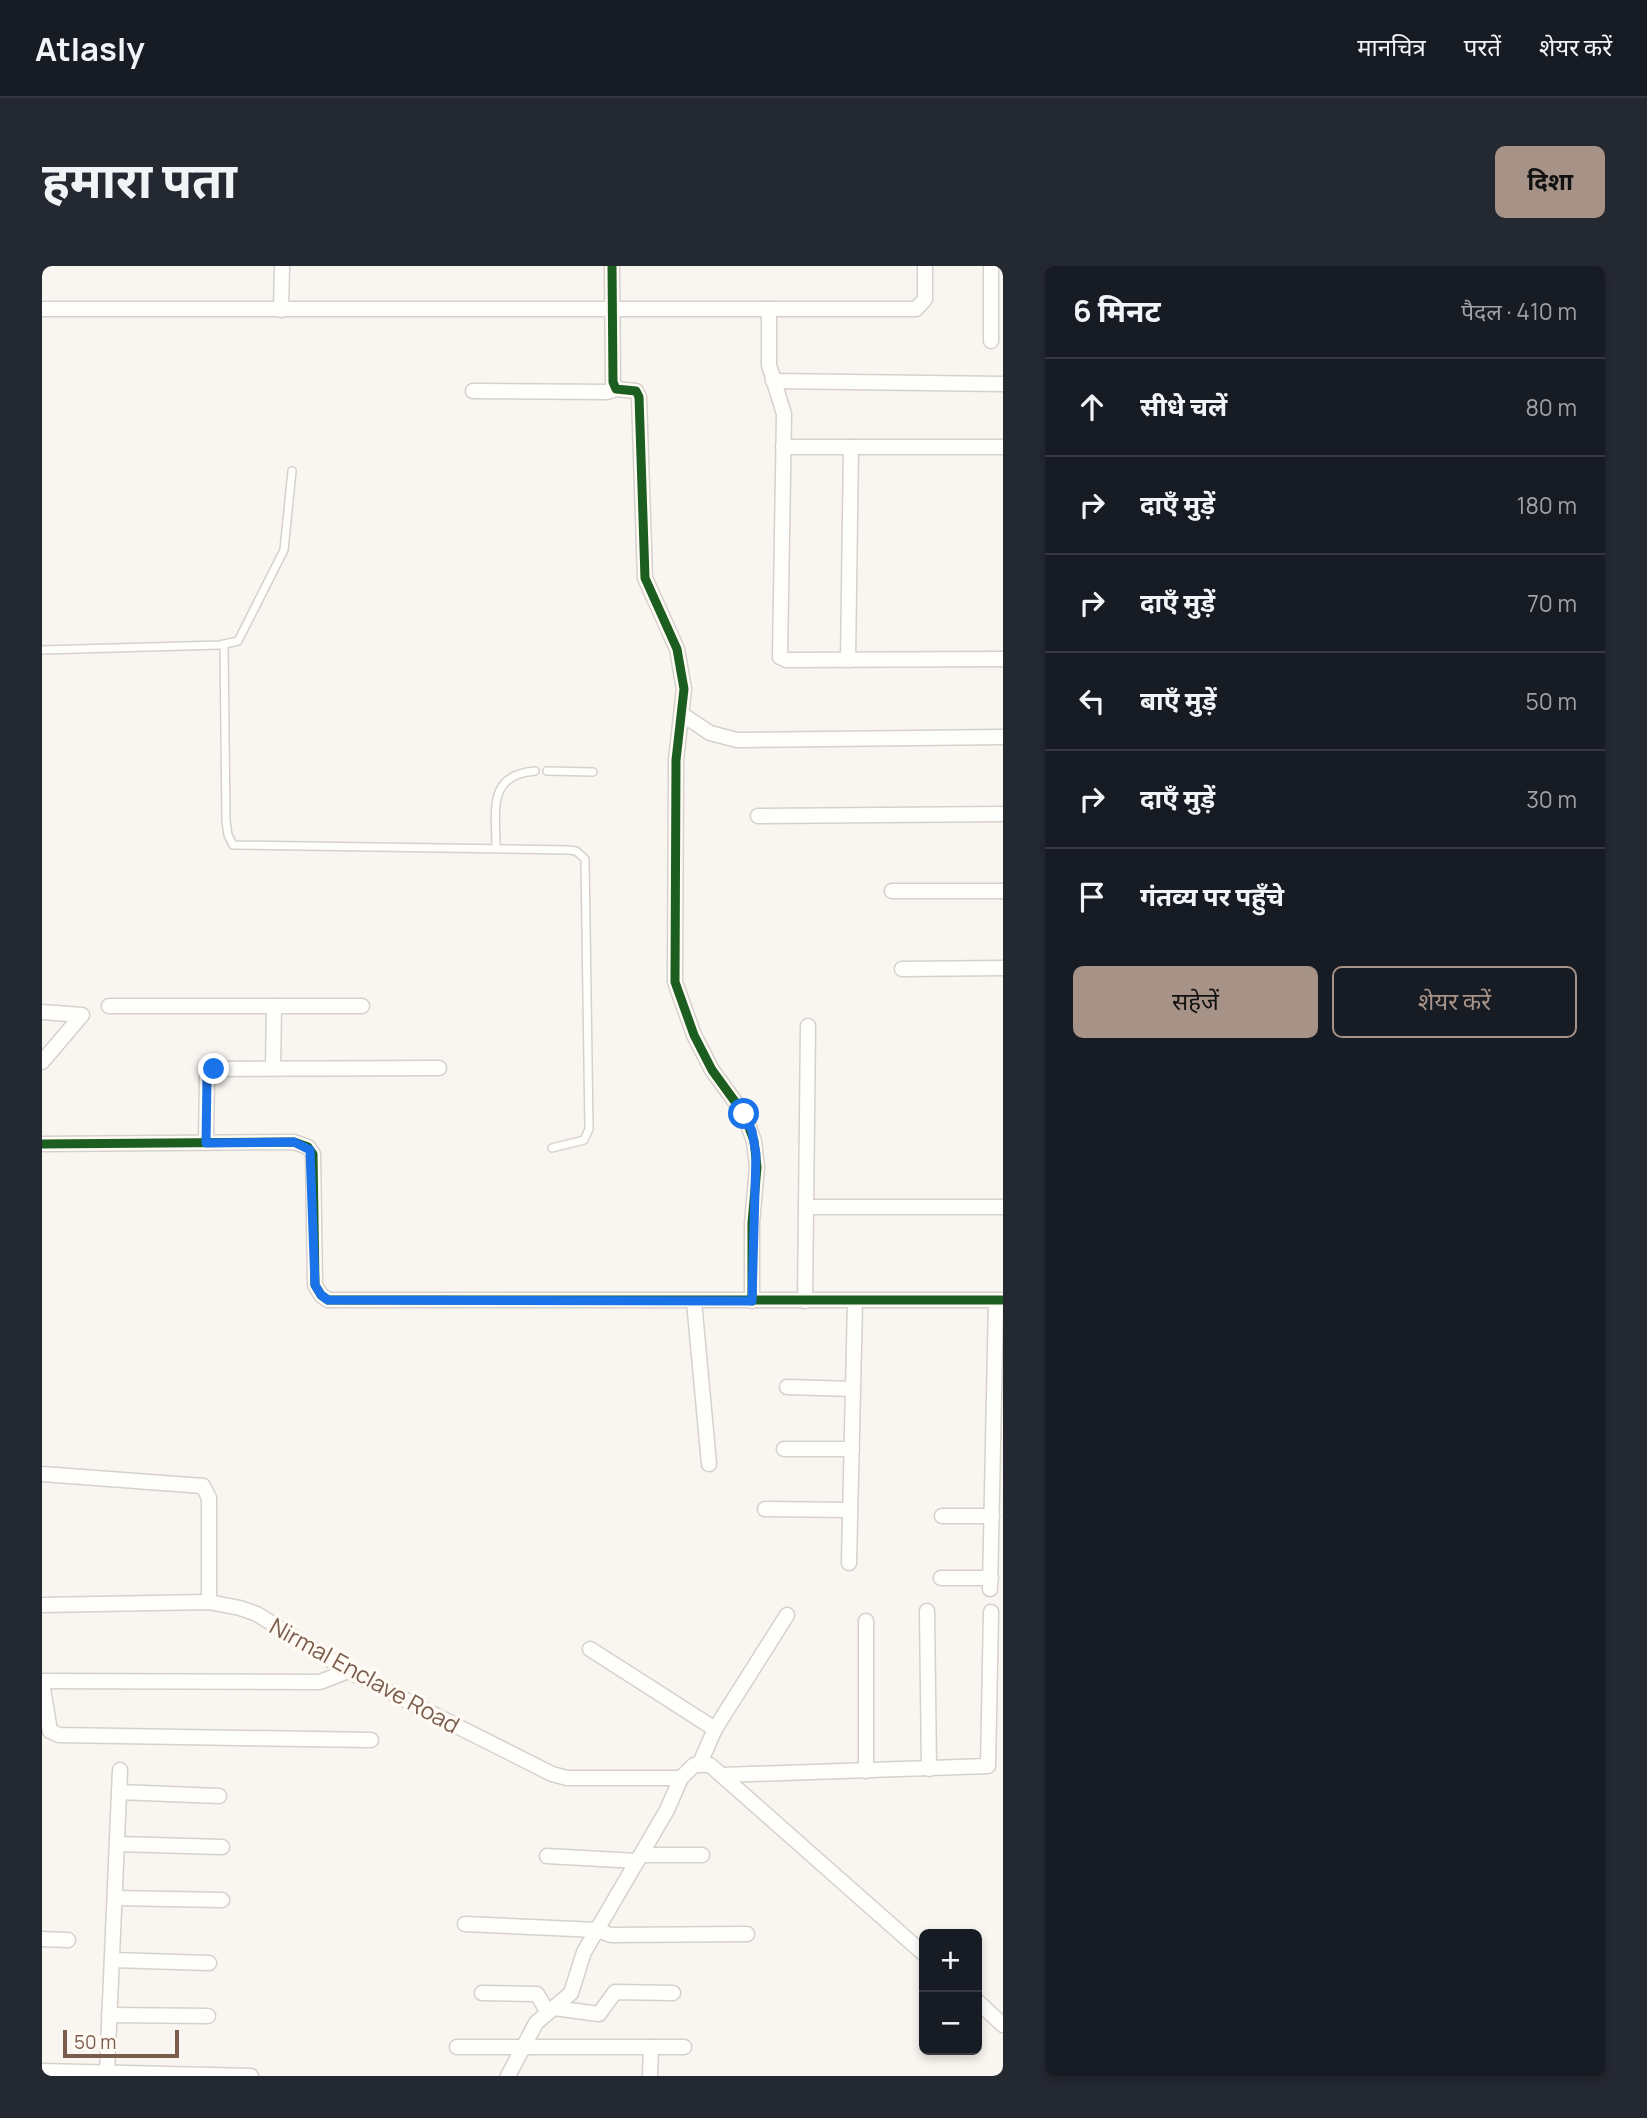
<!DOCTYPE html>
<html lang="hi">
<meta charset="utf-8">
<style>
body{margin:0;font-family:Manrope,"Noto Sans Devanagari",sans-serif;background:#242831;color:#f1f3f6}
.controls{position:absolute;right:21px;bottom:21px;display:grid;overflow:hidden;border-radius:10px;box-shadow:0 4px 10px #0003}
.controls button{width:63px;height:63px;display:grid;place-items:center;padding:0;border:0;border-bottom:2px solid #363941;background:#171b24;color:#f1f3f6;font:35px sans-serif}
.scale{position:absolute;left:21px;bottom:18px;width:116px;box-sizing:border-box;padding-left:7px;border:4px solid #7a5c4d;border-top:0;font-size:19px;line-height:24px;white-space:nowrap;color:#7a5c4d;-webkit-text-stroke:5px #fffaf3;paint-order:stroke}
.stop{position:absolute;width:21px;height:21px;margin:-16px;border:5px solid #1a73e8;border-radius:50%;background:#fff}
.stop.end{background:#1a73e8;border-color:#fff;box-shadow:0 2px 7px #0008}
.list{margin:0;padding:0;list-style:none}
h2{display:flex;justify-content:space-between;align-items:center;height:91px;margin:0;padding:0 28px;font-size:30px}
h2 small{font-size:23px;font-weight:400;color:#9ea1a6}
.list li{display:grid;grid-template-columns:46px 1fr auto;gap:21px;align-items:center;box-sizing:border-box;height:98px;padding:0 28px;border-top:2px solid #363941}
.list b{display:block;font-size:26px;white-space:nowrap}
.list em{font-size:23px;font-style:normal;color:#9ea1a6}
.actions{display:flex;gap:14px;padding:21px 28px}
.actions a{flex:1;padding:16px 0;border:2px solid #a69286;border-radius:10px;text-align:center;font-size:24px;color:#a69286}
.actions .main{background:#a69286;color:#111}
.icon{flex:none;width:38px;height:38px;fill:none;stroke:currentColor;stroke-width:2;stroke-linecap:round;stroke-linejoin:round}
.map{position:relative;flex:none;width:961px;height:1810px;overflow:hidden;border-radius:10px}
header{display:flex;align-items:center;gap:42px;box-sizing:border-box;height:98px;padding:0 35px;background:#171b24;border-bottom:2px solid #363941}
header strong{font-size:33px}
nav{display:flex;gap:38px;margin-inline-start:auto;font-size:24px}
.intro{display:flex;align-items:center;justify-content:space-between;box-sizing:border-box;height:168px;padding:0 42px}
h1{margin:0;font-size:49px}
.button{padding:18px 32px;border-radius:10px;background:#a69286;color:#111;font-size:24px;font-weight:700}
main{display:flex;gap:42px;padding:0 42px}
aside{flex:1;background:#171b24;border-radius:10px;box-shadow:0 4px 10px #0003}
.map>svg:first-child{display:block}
</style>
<header>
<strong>Atlasly</strong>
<nav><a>मानचित्र</a><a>परतें</a><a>शेयर करें</a></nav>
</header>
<div class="intro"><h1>हमारा पता</h1><a class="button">दिशा</a></div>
<main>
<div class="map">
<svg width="961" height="1810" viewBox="0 0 961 1810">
<rect width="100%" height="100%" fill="#f9f5f0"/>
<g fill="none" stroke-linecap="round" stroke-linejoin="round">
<g stroke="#d7d1cb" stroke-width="10">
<g id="lane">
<polyline points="182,379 184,555 186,569 191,579 527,584 534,585 543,593 547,863 542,874 510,882"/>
<polyline points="0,384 178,379 196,375 242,284 250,205"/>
<polyline points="505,505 551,506"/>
<path d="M454,581C454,544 445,509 493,505"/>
</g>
</g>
<g stroke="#d7d1cb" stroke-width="17">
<g id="street">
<polyline points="570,0 571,116 574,123 594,125 597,131 603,312 635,383 642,423 634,494 633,716 652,769 670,804 702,848 712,875 715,901 710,957 710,1035"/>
<polyline points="0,43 874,43 883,33 883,0"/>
<polyline points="727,43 727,99 742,148 738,391 744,394 961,393"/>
<polyline points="239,44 240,0"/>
<polyline points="949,75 949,0"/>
<polyline points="731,115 960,118"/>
<polyline points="431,125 565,126 574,123"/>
<polyline points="741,181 961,181"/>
<polyline points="806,394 809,181"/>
<polyline points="641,449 668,467 695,474 961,471"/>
<polyline points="716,550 961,548"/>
<polyline points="850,625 961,625"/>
<polyline points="860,703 961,702"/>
<polyline points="67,740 320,740"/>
<polyline points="0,746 40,749 0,796"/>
<polyline points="231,802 232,740"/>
<polyline points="164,877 165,811 172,803 397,802"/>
<polyline points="0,878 252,876 266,881 271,888 273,1019 279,1029 286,1034 961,1034"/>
<polyline points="764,941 961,941"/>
<polyline points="652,1035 667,1198"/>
<polyline points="763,1035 766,760"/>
<polyline points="745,1121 811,1123"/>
<polyline points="742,1183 810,1183"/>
<polyline points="0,1208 161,1220 167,1232 167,1336"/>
<polyline points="723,1243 808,1244"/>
<polyline points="900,1250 950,1250"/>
<polyline points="807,1297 813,1036"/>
<polyline points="899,1312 949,1312"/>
<polyline points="948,1323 954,1034"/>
<polyline points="0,1339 167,1336 198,1342 215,1348 306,1405 510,1508 525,1512 639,1512 652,1499 668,1499 882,1688"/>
<polyline points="885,1345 887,1503"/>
<polyline points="824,1355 824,1505"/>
<polyline points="548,1383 673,1463"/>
<polyline points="0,1415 278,1416 306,1405"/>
<polyline points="0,1416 8,1465 17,1469 329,1474"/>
<polyline points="658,1497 673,1463 745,1349"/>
<polyline points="681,1509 946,1500 949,1346"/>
<polyline points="77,1526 177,1530"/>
<polyline points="76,1578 180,1581"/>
<polyline points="599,1589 660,1589"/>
<polyline points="505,1590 595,1595"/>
<polyline points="73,1632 180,1634"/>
<polyline points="423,1658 555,1664 569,1669 705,1668"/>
<polyline points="0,1673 26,1674"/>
<polyline points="70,1694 167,1697"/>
<polyline points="440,1727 495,1728 505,1745"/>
<polyline points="935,1735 961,1759"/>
<polyline points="512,1742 557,1748 573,1726 631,1727"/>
<polyline points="67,1749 166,1750"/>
<polyline points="415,1781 642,1781"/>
<polyline points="0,1805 209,1810"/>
<polyline points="65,1806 78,1504"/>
<polyline points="466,1810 494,1757 529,1727 542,1686 625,1544 639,1512"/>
<polyline points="608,1810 609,1781"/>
</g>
</g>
<use href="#lane" stroke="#fefefd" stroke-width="7"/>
<use href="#street" stroke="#fefefd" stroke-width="14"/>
<g stroke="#fffaf3" stroke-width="13">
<g id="cycleway">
<polyline points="570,0 571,116 574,123 594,125 597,131 603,312 635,383 642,423 634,494 633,716 652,769 670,804 702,848 712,875 715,901 710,957 710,1035"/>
<polyline points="0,878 252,876 266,881 271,888 273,1019 279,1029 286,1034 961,1034"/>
</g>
</g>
<use href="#cycleway" stroke="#1b5e20" stroke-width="9"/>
</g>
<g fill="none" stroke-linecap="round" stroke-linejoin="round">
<polyline stroke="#1a73e8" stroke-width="9" points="172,803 165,811 164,877 252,876 268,884 273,1019 279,1029 286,1034 710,1035 714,888 710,865 702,848"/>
</g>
<g text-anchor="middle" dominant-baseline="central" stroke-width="7" stroke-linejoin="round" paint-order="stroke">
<g font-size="23" fill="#7a5c4d" stroke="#fffaf3">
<text transform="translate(323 1409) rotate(29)">Nirmal Enclave Road</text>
</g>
</g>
</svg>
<div class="controls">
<button>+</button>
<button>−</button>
</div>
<div class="scale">50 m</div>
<div class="stop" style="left:702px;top:848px"></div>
<div class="stop end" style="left:172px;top:803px"></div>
</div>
<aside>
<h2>6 मिनट<small>पैदल · 410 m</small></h2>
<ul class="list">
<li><svg class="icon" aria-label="ahead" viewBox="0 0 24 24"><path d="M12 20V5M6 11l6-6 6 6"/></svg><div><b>सीधे चलें</b></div><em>80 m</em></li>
<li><svg class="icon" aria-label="right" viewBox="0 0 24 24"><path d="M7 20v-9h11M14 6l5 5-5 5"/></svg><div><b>दाएँ मुड़ें</b></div><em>180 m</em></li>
<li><svg class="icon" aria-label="right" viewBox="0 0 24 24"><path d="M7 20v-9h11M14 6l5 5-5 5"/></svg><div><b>दाएँ मुड़ें</b></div><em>70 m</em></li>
<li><svg class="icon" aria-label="left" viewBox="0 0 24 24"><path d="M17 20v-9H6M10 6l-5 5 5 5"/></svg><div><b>बाएँ मुड़ें</b></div><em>50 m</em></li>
<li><svg class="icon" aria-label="right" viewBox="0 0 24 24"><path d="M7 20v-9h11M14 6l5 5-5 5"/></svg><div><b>दाएँ मुड़ें</b></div><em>30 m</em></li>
<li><svg class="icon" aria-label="arrive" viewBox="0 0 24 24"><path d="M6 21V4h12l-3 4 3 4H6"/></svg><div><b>गंतव्य पर पहुँचे</b></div></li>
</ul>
<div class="actions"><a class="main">सहेजें</a><a>शेयर करें</a></div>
</aside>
</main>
